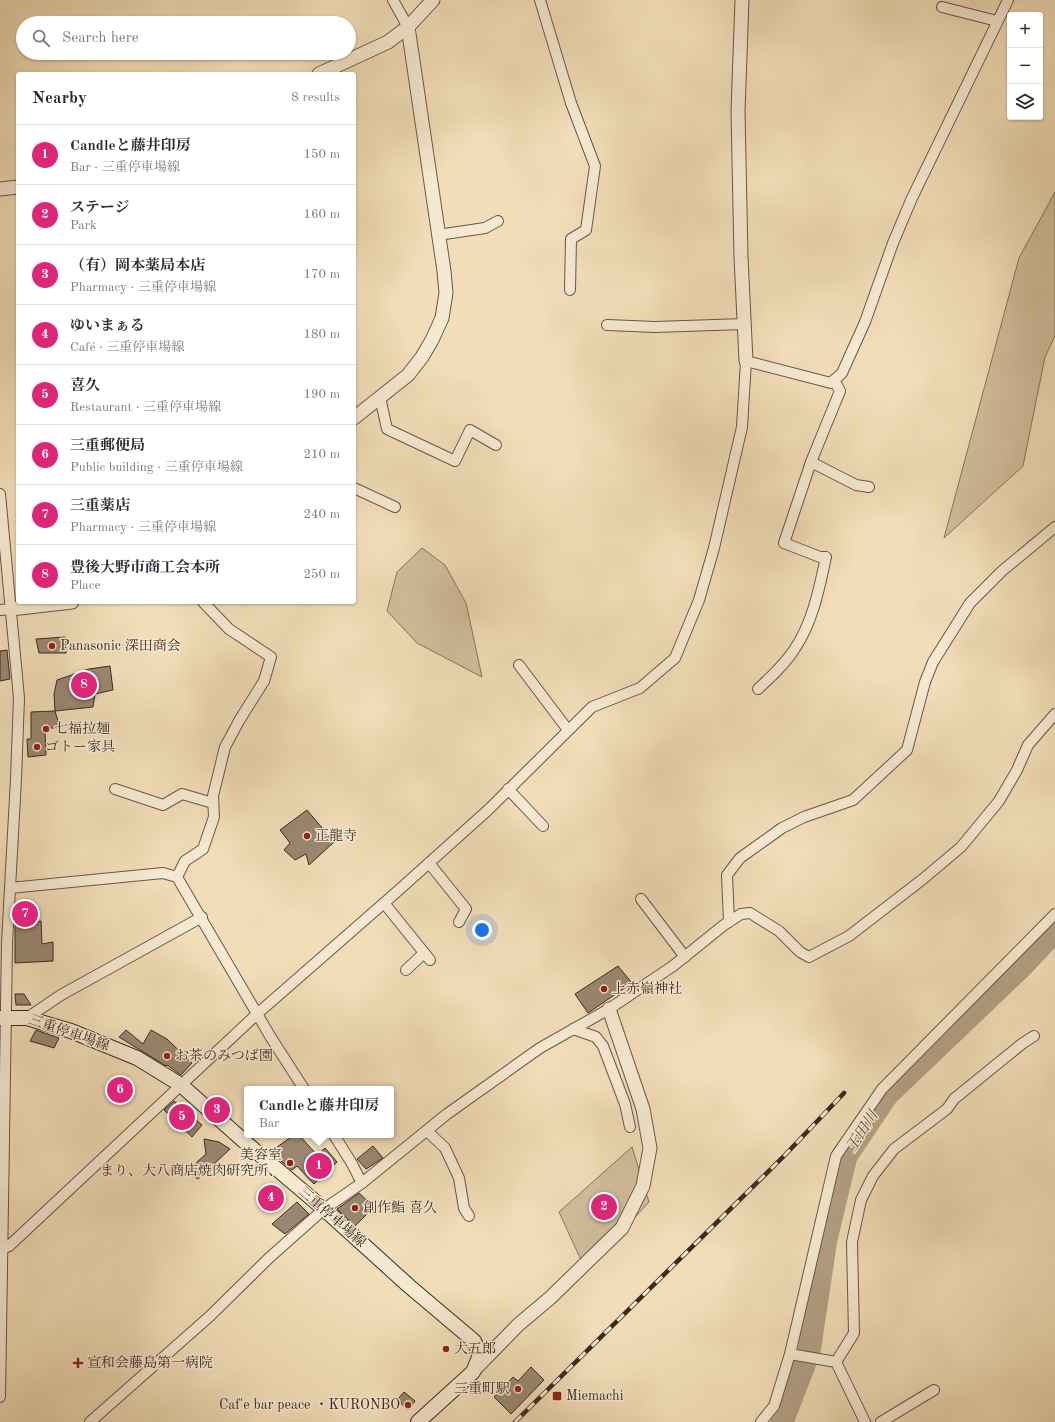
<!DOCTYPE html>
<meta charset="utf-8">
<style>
body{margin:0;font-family:"Old Standard TT","Noto Serif JP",serif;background:#f2f2f3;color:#2b2b33}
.controls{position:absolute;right:12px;top:12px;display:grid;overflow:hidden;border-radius:4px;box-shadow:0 1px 3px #0004}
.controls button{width:36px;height:36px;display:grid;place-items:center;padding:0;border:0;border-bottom:1px solid #e1e1e2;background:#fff;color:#2b2b33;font:20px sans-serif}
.you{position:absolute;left:482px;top:930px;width:14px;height:14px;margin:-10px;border:3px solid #fff;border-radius:50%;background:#1a73e8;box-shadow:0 0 0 6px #1a73e833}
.badge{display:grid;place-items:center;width:26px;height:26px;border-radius:50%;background:#db2777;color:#fff;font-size:13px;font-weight:700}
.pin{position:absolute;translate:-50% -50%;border:2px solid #fff;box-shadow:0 1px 4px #0006}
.popup{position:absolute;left:244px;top:1086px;width:150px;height:52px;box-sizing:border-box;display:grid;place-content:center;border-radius:4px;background:#fff;filter:drop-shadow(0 1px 3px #0005);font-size:13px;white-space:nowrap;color:#7c7c81}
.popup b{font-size:15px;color:#2b2b33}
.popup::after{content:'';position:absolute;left:50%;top:100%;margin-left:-8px;border:8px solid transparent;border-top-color:#fff}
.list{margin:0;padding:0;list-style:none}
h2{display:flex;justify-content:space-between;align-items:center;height:52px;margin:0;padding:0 16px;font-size:17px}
h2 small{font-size:13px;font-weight:400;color:#7c7c81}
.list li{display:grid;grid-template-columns:26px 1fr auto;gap:12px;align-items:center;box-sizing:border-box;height:60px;padding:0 16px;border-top:1px solid #e1e1e2}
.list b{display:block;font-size:15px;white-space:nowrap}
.list p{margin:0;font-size:13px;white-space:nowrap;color:#7c7c81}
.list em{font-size:13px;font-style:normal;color:#7c7c81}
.icon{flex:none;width:22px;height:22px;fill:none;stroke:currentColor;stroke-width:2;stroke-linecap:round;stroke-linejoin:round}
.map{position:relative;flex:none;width:1055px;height:1422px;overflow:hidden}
.search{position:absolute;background:#fff;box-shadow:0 1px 3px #0004;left:16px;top:16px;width:340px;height:44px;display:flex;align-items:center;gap:10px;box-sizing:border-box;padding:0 14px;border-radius:22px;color:#7c7c81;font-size:15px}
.panel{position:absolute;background:#fff;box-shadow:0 1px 3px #0004;left:16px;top:72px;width:340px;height:532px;border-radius:4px}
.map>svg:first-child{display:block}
</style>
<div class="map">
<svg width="1055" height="1422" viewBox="0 0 1055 1422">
<rect width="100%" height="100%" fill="#f1ddb8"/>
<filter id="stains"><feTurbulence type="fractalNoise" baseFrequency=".005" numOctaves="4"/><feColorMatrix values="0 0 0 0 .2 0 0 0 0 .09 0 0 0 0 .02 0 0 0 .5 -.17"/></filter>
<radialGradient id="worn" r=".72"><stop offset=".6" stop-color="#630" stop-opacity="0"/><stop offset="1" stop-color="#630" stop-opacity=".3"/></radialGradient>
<g fill="#d2be9e" stroke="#877460">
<polygon points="1055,192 1055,336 1045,357 1023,466 944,538 1019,258"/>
<polygon points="422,548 445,565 466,603 482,677 417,643 387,611 397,572"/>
<polygon points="632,1147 649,1202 586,1271 559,1212"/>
</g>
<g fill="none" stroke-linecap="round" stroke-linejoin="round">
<polyline stroke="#b3a085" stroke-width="23" points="782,1422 809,1352 826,1239 846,1156 887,1095 1021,967 1055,931"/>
</g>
<g fill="#9a8770" stroke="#3c2921">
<polygon points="65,637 66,653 39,653 36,639"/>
<polygon points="7,650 10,679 0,681 0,651"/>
<polygon points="110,666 113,690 95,694 93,707 55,711 54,694 57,680 89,669"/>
<polygon points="55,711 60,728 45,728 46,755 28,757 27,739 31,739 31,712"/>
<polygon points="307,810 334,842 309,865 306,854 295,860 284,850 290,843 280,830"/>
<polygon points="41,921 42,944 53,942 53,961 15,963 15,923 26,924"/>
<polygon points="618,966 632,983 588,1013 575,994"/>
<polygon points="15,994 24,994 31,1005 16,1005"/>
<polygon points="36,1030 59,1038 54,1048 30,1041"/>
<polygon points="126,1030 143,1044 151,1030 167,1039 192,1063 181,1075 167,1065 166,1066 119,1037"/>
<polygon points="174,1101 202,1125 192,1137 164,1110"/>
<polygon points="294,1135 299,1135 317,1155 325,1148 337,1162 314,1184 297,1166 292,1170 270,1152"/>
<polygon points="204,1139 219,1142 230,1149 198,1179 187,1171 206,1154"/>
<polygon points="373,1146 383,1158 366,1169 357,1159"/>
<polygon points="359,1193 374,1207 355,1226 337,1209"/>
<polygon points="297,1202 309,1214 285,1234 272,1224"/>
<polygon points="531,1367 544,1380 511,1414 494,1397 513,1377 518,1381"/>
<polygon points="404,1392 415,1401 408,1410 397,1400"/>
</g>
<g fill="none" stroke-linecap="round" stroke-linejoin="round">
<g stroke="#695647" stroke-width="12">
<g id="minor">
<polyline points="393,0 408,27"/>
<polyline points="540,0 571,103 595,166 586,230 571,239 570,290"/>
<polyline points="942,7 997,21"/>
<polyline points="438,235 485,228 498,221"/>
<polyline points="607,325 655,327 744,324"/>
<polyline points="380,397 387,429 455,461 470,430 496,445"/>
<polyline points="811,462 856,485 869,487"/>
<polyline points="354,488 395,507"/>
<polyline points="0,494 19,698 16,779 7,943 0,1397"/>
<polyline points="0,610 11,609"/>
<polyline points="519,665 568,730"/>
<path d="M758,689C771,677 784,665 794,650C813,622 819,589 826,557H820L784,543L811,462L840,391L834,380"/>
<polyline points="115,789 163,805 182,794 213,803"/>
<polyline points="508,789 543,826"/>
<polyline points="429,863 466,909 459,922"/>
<polyline points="177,877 185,861 203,849 214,817 213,796 225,747 239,721 264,681 271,657 229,629 203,602"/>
<polyline points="10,888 163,873 177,877 270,1036 304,1089"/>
<polyline points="641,899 685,957"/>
<polyline points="384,903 430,960"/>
<polyline points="729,922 727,875 740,858 782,828 804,817 853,800 907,750 925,682 933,662 970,603 1002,571 1055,527"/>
<polyline points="406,970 424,953"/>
<polyline points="27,1018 61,995 202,917"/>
<polyline points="573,1029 596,1037 603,1046 625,1104 630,1127"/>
<polyline points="427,1131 445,1148 459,1178 464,1208 469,1216"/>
<polyline points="334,1135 351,1162 362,1183"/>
<polyline points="0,1250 9,1246 257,1014 400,889 488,810 592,707 640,688 675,658 699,600 714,548 742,427 746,361 831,383 842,373 865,322 893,243 912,198 1008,0"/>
<polyline points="790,1354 836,1362 865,1422"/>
<polyline points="836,1362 854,1333 852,1242 861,1200 873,1176 894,1149 947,1109 954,1099 1023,1043 1034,1036"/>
<polyline points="90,1422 210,1316 269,1258 324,1209 362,1183 447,1114 540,1048 609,1009 673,966 724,925 741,914 750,913 779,931 800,952 809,957 849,936 923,879 961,847 999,801 1017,770 1028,745 1055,714"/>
<polyline points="761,1422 774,1406 790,1354 836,1156 882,1089 1055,914"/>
<polyline points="881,1422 934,1390"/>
</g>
</g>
<g stroke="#695647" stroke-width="15">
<g id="tertiary">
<polyline points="742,0 738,111 741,257 746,361"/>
<polyline points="319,74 388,42 408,27 433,0"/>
<polyline points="0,189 18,187"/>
<polyline points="354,418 408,375 422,357 432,340 442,318 446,293 444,271 408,27"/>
<polyline points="11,609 72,602"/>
<polyline points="474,1370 518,1325 550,1298 622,1228 643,1186 650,1148 643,1109 609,1009"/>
</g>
</g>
<g stroke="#3c2921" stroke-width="16">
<polyline id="secondary" points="0,1018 27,1018 71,1031 137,1058 181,1085 245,1142 324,1209 409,1286 474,1341 480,1355 473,1372 418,1422"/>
</g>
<use href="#minor" stroke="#f6e9d1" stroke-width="10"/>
<use href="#tertiary" stroke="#f6e9d1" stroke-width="13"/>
<use href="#secondary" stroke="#f6e9d1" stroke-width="14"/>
<g stroke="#3c2921" stroke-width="4.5">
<polyline id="rail" points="515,1422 786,1154 844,1093"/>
</g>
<use href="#rail" stroke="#f6e9d1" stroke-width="3" stroke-dasharray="9" stroke-linecap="butt"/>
</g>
<g fill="#8f2418" stroke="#f6e9d1" stroke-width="1.5">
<circle cx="52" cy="646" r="4"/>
<circle cx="46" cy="729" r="4"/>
<circle cx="37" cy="747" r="4"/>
<circle cx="307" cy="836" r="4"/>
<circle cx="604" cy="989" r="4"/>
<circle cx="167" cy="1056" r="4"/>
<circle cx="290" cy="1163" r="4"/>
<circle cx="355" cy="1208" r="4"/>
<circle cx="446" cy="1349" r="4"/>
<path d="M76 1357h4v4h4v4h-4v4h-4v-4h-4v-4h4z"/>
<circle cx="518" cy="1389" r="4"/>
<rect x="552" y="1391" width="10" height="10" rx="2"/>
<circle cx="408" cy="1405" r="4"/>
</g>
<g text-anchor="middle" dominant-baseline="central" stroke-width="3" stroke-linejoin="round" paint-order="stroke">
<g font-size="14" fill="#3c2921" stroke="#f6e9d1" text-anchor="start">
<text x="60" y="646">Panasonic 深田商会</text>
<text x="54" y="729">七福拉麺</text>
<text x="45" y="747">ゴトー家具</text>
<text x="315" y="836">正龍寺</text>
<text x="612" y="989">上赤嶺神社</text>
<text x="175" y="1056">お茶のみつば園</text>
<text x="282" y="1155" text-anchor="end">美容室<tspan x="282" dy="16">まり、大八商店焼肉研究所、</tspan></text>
<text x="363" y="1208">創作鮨 喜久</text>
<text x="454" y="1349">大五郎</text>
<text x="87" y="1363">宣和会藤島第一病院</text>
<text x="510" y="1389" text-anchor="end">三重町駅</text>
<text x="566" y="1396">Miemachi</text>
<text x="400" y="1405" text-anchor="end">Caf'e bar peace ・KURONBO</text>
</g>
<g font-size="14" fill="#3c2921" stroke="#f6e9d1">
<text transform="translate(69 1033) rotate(19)">三重停車場線</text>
<text transform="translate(332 1217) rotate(41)">三重停車場線</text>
</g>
<g font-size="15" font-style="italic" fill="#604d3f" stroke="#f6e9d1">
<text transform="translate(863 1132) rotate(-57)">玉田川</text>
</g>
</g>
<rect width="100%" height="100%" filter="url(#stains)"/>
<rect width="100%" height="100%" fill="url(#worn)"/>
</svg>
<div class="controls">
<button>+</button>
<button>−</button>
<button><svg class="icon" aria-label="layers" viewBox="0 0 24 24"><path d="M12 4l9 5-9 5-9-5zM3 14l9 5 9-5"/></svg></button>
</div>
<div class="you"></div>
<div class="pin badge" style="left:319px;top:1166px">1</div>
<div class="popup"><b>Candleと藤井印房</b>Bar</div>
<div class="pin badge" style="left:604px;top:1207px">2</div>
<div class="pin badge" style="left:217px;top:1110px">3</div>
<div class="pin badge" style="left:271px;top:1198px">4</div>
<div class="pin badge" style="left:182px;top:1117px">5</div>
<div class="pin badge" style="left:120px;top:1090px">6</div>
<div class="pin badge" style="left:25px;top:914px">7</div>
<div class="pin badge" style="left:84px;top:685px">8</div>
<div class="search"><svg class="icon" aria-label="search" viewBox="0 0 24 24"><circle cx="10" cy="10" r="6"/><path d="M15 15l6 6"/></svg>Search here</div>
<section class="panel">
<h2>Nearby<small>8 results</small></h2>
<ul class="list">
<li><span class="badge">1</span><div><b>Candleと藤井印房</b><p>Bar · 三重停車場線</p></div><em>150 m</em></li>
<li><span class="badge">2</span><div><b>ステージ</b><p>Park</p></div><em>160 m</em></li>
<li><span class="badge">3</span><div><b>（有）岡本薬局本店</b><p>Pharmacy · 三重停車場線</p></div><em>170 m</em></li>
<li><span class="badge">4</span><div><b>ゆいまぁる</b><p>Café · 三重停車場線</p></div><em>180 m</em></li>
<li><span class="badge">5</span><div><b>喜久</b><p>Restaurant · 三重停車場線</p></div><em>190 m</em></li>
<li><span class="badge">6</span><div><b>三重郵便局</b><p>Public building · 三重停車場線</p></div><em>210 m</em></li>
<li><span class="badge">7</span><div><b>三重薬店</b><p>Pharmacy · 三重停車場線</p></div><em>240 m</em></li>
<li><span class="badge">8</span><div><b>豊後大野市商工会本所</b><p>Place</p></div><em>250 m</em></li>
</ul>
</section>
</div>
